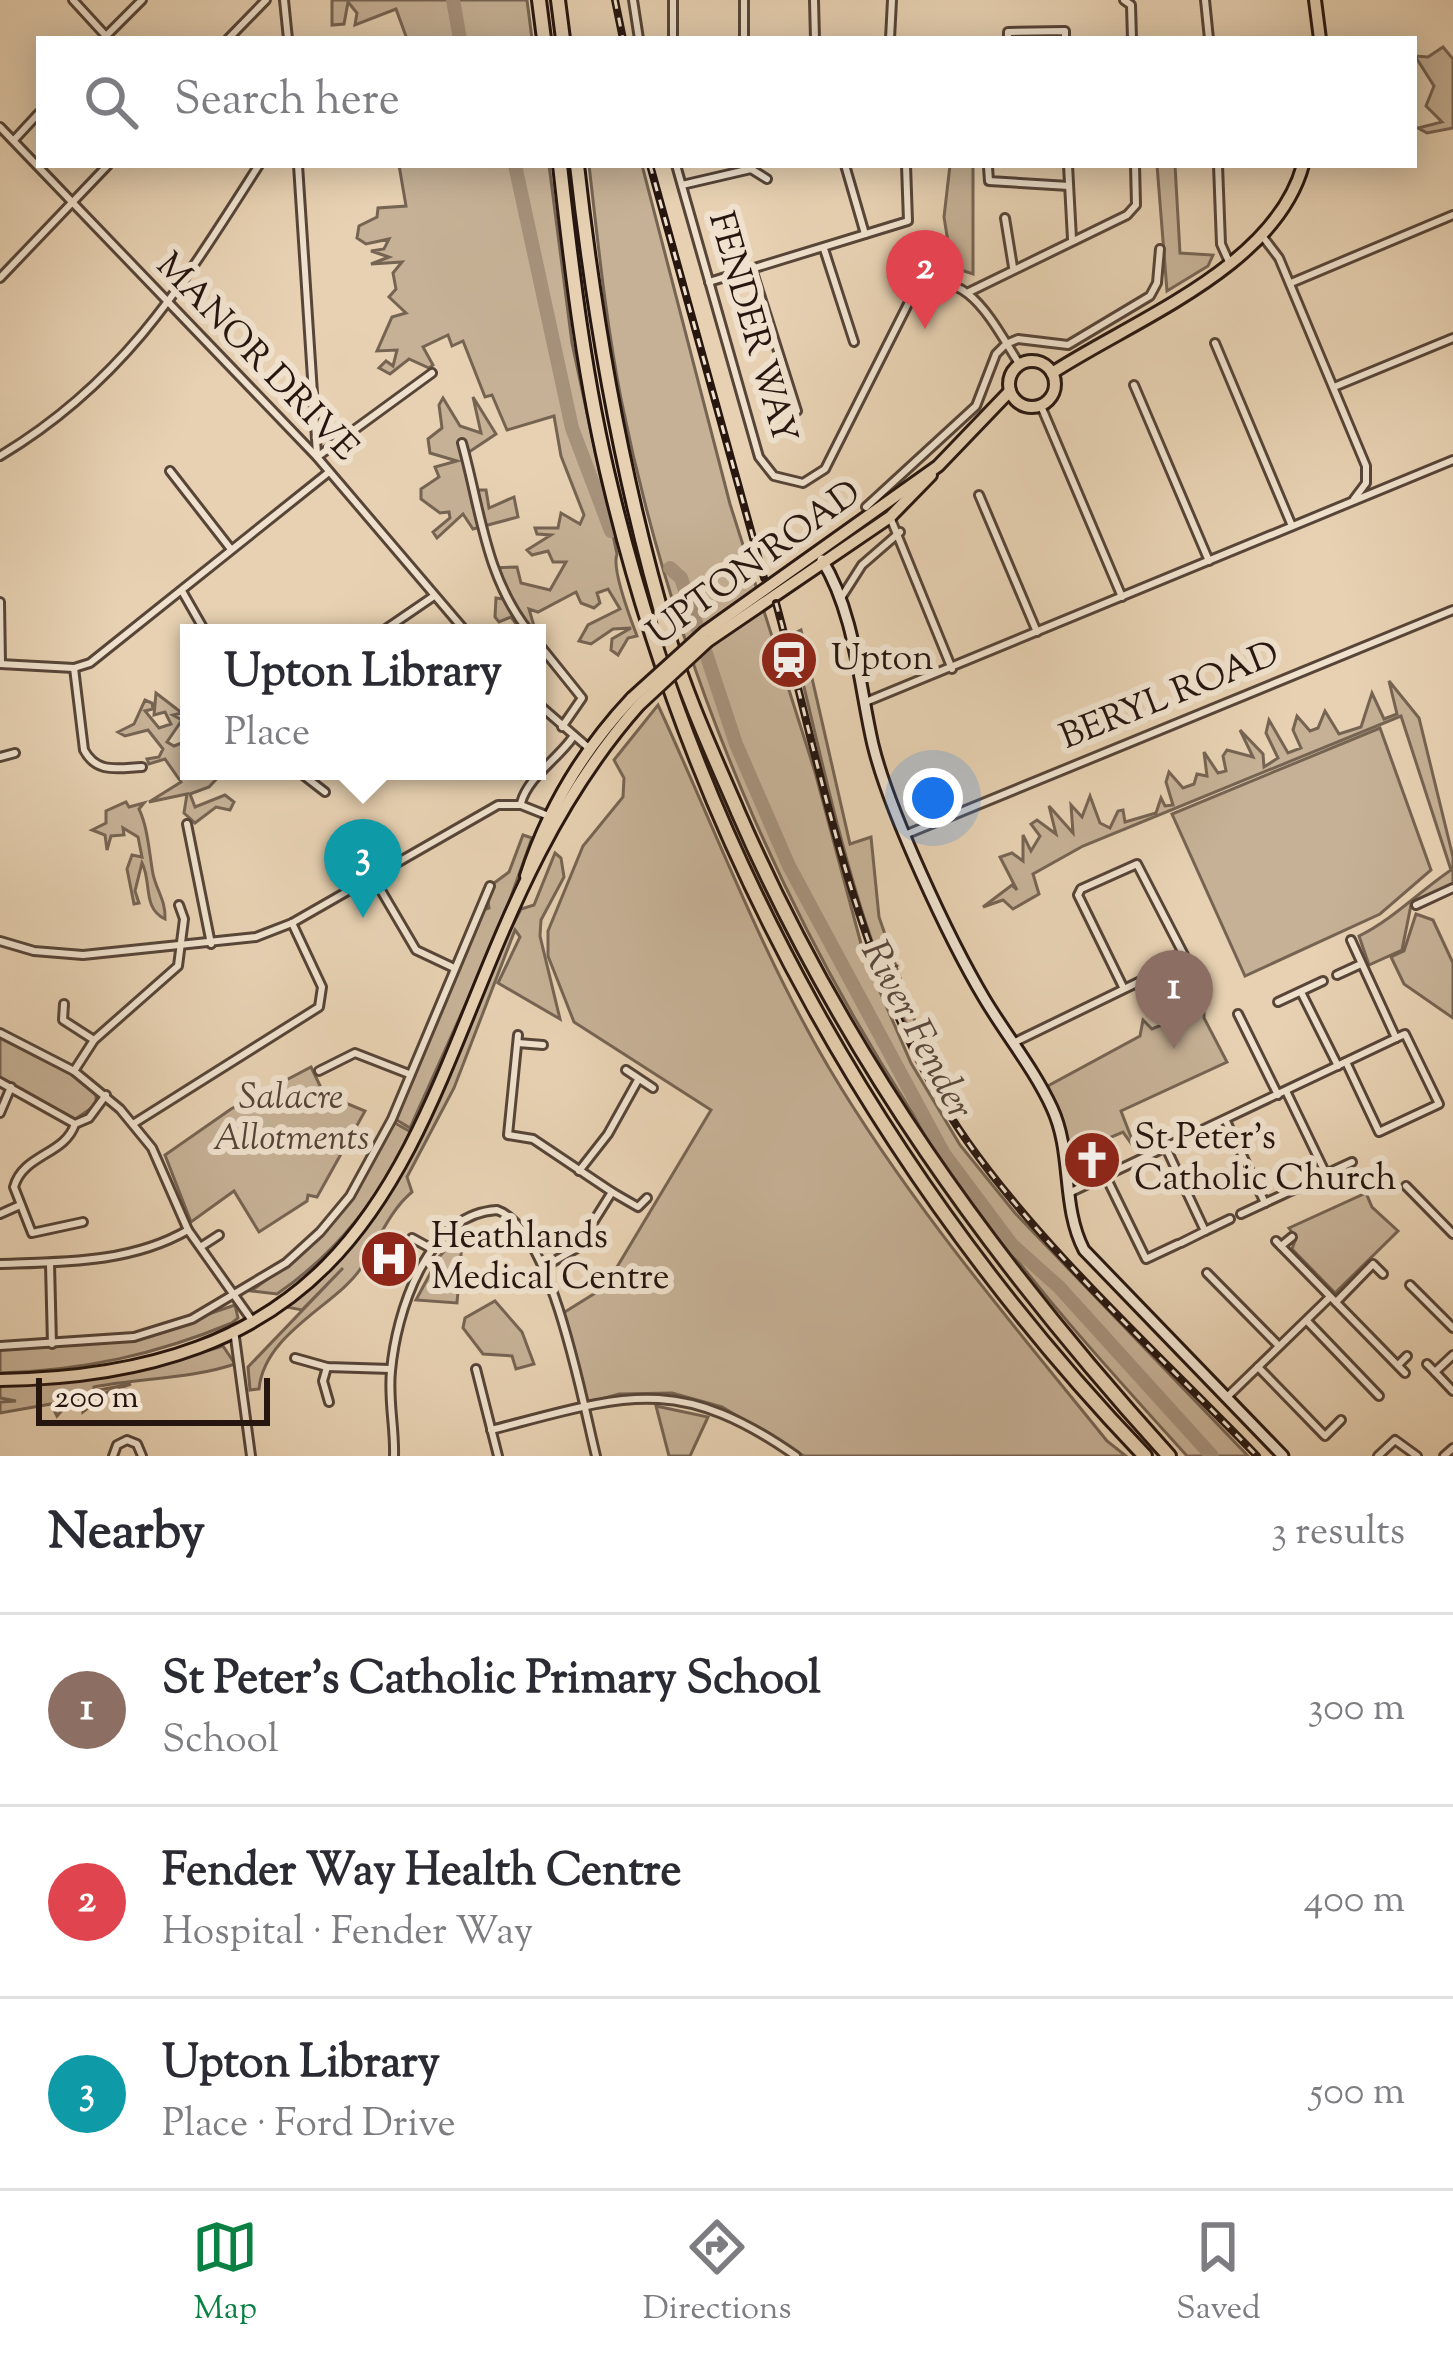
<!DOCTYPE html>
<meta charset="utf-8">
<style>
body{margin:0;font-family:"Sorts Mill Goudy",serif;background:#f7f7f7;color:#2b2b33}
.scale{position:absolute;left:36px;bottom:30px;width:234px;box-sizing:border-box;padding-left:12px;border:6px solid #271610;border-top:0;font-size:33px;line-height:42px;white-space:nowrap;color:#271610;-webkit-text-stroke:9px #efe1cd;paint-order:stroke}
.you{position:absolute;left:933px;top:798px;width:42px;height:42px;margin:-30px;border:9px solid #fff;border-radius:50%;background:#1a73e8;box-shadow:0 0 0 18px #1a73e833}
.badge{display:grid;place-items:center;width:78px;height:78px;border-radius:50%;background:#0b8043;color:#fff;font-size:39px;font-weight:700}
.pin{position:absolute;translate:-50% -99px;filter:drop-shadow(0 3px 6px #0008)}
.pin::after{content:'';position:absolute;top:63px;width:42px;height:36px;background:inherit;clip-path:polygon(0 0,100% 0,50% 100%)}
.popup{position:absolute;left:180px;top:624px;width:366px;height:156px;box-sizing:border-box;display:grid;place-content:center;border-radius:0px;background:#fff;filter:drop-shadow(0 3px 9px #0005);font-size:39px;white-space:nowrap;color:#7c7c81}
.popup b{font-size:45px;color:#2b2b33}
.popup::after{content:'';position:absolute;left:50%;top:100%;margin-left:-24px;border:24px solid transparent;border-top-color:#fff}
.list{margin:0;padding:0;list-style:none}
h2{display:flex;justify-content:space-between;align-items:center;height:156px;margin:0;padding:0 48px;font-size:51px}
h2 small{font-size:39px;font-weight:400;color:#7c7c81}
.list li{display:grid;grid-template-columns:78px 1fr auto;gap:36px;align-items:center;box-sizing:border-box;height:192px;padding:0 48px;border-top:3px solid #e1e1e2}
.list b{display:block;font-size:45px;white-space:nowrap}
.list p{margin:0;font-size:39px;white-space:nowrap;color:#7c7c81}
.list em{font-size:39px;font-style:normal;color:#7c7c81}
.icon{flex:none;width:66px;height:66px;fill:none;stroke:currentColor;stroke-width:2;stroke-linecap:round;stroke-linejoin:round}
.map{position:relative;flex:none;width:1453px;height:1456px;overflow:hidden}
.search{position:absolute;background:#fff;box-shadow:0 6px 30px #0003;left:36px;right:36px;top:36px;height:132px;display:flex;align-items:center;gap:30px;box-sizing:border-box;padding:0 42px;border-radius:0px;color:#7c7c81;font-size:45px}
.sheet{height:732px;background:#fff}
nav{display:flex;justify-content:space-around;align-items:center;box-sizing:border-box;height:168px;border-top:3px solid #e1e1e2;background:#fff;font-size:33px;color:#7c7c81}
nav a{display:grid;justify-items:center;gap:6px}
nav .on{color:#0b8043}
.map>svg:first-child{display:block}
</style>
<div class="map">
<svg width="1453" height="1456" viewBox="0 0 1453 1456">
<rect width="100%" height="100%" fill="#e7d1b2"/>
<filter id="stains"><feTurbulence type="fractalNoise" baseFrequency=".00167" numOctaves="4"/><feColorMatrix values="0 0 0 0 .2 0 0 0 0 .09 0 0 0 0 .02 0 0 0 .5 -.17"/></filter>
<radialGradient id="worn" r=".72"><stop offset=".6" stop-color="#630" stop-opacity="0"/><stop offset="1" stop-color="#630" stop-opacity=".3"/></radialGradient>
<g fill="#c6b196" stroke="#766453" stroke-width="3">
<polygon points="332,0 527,0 532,39 407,39 396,9 355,25 357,13 348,2 344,24 332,25"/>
<polygon points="1443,47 1453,59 1453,128 1427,133 1418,128 1442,122 1426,106 1434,86 1415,56 1428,57"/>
<path d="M399,165H549L572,343L617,554C611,569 631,620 637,636L628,638L618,655L611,650L612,639L631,628L613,629L591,644L579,641L588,625L620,609L608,589L597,593L600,603L594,608L581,603L576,592L538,612L529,609L536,633H523L511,617L499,622L495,617L496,598L503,599L491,568L517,567L521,583L550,590L566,562H553L548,551L532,555L527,550L551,535L537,534L535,528H558L561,513L580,524L584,515L561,456L554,416L507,430L492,395L485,397L463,341L452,346L448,335L423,347L433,365L429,368L409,359L390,374L379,368L386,361L393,366L397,350L377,351L392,317L406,313L389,297L396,289L393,273L402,262L371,264L389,257L371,251L384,249L389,239L366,244L357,238L359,226L377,217L378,208L406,206Z"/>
<path d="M589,165H642L730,504L815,772L864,955L911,1063L960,1145L1015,1213L1248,1456H1187C1112,1373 1036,1290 971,1199C800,961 679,686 621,399C606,322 598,243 589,165Z"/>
<polygon points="950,165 973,165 973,274 952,267 944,217"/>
<polygon points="1157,165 1175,165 1180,253 1213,255 1208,266 1167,291"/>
<polygon points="473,397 496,434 469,452 470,490 486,490 489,508 514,497 518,517 473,529 463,514 437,538 433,532 450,518 449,512 440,513 421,499 421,489 439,477 435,467 457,461 430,453 428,439 442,428 439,405 443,398 460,426 481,433"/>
<path d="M801,630L850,844L871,837L879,917L931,1068C857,953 826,768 791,635Z"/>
<path d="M1389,681L1419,718L1453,857V884L1411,905L1402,950L1369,965L1359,936C1392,920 1420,891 1451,870L1401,716L1083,846L1033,874L1039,894L1013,909L1003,900L983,907L1012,885L1017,890L1000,857L1012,853L1023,861V835L1031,851L1040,836L1031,824L1037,820L1056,834L1049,806L1073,833L1071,805L1082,817L1090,796L1100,823L1110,828L1118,811L1123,810L1125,822L1156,813L1161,798L1165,806L1173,805L1166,782L1169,772L1183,788L1194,784L1197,774L1207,776L1204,752L1218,773L1226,771L1223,756L1227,750L1253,757L1240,730L1263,754L1264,767L1278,758L1266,733L1269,720L1288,753L1301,748L1293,730L1297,716L1310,731L1318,728L1325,711L1339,734L1361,727L1372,693L1384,719L1397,714Z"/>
<polygon points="156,693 182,713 173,715 182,720 167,742 174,746 189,740 189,771 224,771 209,787 190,794 195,807 225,795 234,802 230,810 216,807 195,823 184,813 187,794 149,802 181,782 165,759 149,764 147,759 159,757 163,749 148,730 125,736 118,732 134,724 145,700 152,703 153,709 145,711 159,728 171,724 165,712 154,715"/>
<path d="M658,705C714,826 761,953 829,1068C908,1201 1010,1321 1107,1441L1126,1456H804L722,1407L672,1393L619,1394L584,1404L560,1315L605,1287L711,1110L574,1022L548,956V931L583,846L623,797L624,778L614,760Z"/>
<polygon points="1380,728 1431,870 1380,914 1245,976 1172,814"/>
<path d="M126,802L129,807L144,803L139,809C148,828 149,852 153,874C156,889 166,901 165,919C142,908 152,882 142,863L135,891L139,903L134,904L127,869L132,855L142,857L138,837L123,828L124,835L111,836L107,850L105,835L92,830L106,823V811Z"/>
<polygon points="523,835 532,838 499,930 410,1128 395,1119 480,911 489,908 486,889 509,872"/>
<path d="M555,853L561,858L564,877L541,920L540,936L560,1019L498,983L520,937L515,930L454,1088L407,1177L412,1192C390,1210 378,1241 361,1268C337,1305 264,1333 259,1389L250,1390L248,1367L343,1268L302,1310L286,1307C408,1210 446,1077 506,938L521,909L534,905Z"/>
<polygon points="1416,914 1433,920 1453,963 1453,1018 1404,984 1391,957 1404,951"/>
<polygon points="1204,1007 1204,1018 1227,1062 1121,1111 1136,1150 1123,1132 1071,1154 1046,1087 1140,1036 1143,1020 1152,1029"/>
<polygon points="0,1036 71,1071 96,1091 96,1105 74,1120 0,1077"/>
<polygon points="311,1067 324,1094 365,1111 317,1197 308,1195 307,1201 259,1232 234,1191 191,1222 165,1155 231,1109"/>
<path d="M393,1122L411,1132C379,1198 338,1252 277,1294L251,1291C315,1246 361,1193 393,1122Z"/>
<polygon points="1366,1193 1372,1207 1398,1231 1335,1293 1292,1249 1296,1238 1289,1228"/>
<polygon points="463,1231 457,1303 416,1300 439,1257"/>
<polygon points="495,1301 522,1332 534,1364 516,1369 512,1356 483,1354 463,1328 465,1318"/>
<path d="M235,1305L238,1318L232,1323C155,1355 84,1370 0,1373V1348L135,1339Z"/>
<path d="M223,1346L235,1364C191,1379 140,1378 94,1387V1391L131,1384L93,1397V1404L83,1412V1399L70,1401L57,1416L51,1404L0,1413V1402L16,1401L0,1398V1383L140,1371Z"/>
<polygon points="656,1406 708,1417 690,1456 669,1456"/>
</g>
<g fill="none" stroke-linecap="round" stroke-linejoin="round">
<g stroke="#a6917b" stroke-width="14">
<polyline points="453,0 460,39"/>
<polyline points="515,165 572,428 611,531"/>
<polyline points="670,568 681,578 736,744 789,866 944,1154 1012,1245 1059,1287 1212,1456"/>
</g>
<g stroke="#574538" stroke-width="12">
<g id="street">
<polyline points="73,0 106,36"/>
<polyline points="284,0 288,39"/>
<polyline points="633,0 639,39"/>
<polyline points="673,0 673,39"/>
<polyline points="744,0 744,39"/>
<polyline points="814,0 815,39"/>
<polyline points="1124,0 1131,5 1132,39"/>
<polyline points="1205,0 1209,39"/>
<polyline points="103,39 142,0"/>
<polyline points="228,39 266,0"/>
<polyline points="890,39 892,0"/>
<polyline points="1008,39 1008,32 1065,31 1065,39"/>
<polyline points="0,127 317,457 467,633"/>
<polyline points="14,140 39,113"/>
<polyline points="298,165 317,454"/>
<path d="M676,165L759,457L774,476L803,483L825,469L911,298C962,252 996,329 1020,365"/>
<polyline points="845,165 865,234"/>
<polyline points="1068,165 1072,239"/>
<polyline points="1218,165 1221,244 1230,264"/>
<polyline points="988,167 989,181 1069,186"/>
<polyline points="682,185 751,169 767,179"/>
<polyline points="1005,218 1013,267"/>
<polyline points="733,227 745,270"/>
<polyline points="1263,237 1279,258 1366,466 1366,483 1354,499"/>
<polyline points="824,249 854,342"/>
<polyline points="752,269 797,411"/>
<polyline points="0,278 108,165"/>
<polyline points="709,282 908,221 906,165"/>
<polyline points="1291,283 1453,215"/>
<polyline points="969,292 1127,215 1136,205 1135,165"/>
<polyline points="1215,343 1292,526"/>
<polyline points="1134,385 1209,561"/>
<polyline points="1334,387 1453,338"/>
<polyline points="1041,406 1122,597"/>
<path d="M462,443C481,511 485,577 530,633"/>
<path d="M0,456C125,381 183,284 259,165"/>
<polyline points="317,457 432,373"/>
<polyline points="170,471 230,548"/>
<polyline points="979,495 1037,632"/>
<polyline points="866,507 976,406 996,354 1006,344 1018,339 1068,345 1150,296 1157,283 1160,249"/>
<polyline points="890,517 952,669"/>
<polyline points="182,591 206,633"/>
<polyline points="841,598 862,565 900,532"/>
<polyline points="0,602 1,664"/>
<polyline points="380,633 434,596"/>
<polyline points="537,642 582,698 562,727"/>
<polyline points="0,664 74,668 90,663 329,472"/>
<path d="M74,668L84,750C97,774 117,768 142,767"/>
<polyline points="868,701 1453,460"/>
<polyline points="537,703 591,750"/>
<polyline points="0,757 15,753"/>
<polyline points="298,771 325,792"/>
<path d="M521,803C528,777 557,760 573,737"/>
<polyline points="187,824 211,944"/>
<polyline points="907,834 1453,610"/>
<polyline points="372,875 416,950 452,967"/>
<polyline points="1416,905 1453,888"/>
<polyline points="1351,940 1396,1038"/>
<polyline points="0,941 34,951 83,955 256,937 292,923 498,805 521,805 551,817"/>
<polyline points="1337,975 1361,964"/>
<polyline points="1301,992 1338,1066"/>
<polyline points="1278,1002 1323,981"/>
<polyline points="64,1004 63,1020 94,1040"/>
<polyline points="1238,1014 1278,1095"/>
<polyline points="0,1033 74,1071 120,1109 152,1148 188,1230 251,1319"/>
<polyline points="518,1035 508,1135 533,1139 612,1192 577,1248 544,1267"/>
<polyline points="518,1043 543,1045"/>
<polyline points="1013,1043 1186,959 1137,864 1081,889 1078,895 1124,989"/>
<polyline points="1346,1062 1379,1132 1439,1104 1405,1034 1396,1038"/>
<polyline points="626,1070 653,1088"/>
<polyline points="74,1071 94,1040 178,966 184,919 179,905"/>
<polyline points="319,1071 355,1053 409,1074"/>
<polyline points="0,1082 75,1124 89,1118 106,1095"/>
<polyline points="1286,1091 1326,1174"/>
<polyline points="0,1113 11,1087"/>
<polyline points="1226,1121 1265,1203"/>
<path d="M75,1124C65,1155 23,1154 14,1187L32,1233L83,1222"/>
<polyline points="133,1124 319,1007 322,987 292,923"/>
<polyline points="1167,1150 1205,1231 1230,1219"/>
<polyline points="579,1171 608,1134 638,1080"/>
<polyline points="1106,1177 1146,1259 1178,1244"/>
<polyline points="1313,1180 1352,1162"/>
<polyline points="1406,1186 1453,1234"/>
<polyline points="612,1192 638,1207 647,1198"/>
<polyline points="1069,1193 1396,1038"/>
<polyline points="0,1214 18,1206"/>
<polyline points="1241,1214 1310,1182"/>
<polyline points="412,1238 432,1249"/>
<polyline points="1276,1241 1405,1373"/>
<polyline points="1181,1243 1205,1231"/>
<polyline points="202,1246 219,1235"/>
<polyline points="1281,1246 1292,1237"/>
<path d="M0,1264C64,1262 131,1263 188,1230"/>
<polyline points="50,1264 52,1344"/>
<polyline points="1207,1273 1279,1346"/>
<polyline points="1410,1285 1453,1328"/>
<polyline points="1336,1302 1373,1264 1383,1274"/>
<polyline points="1307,1321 1379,1396"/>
<polyline points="234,1330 251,1456"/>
<polyline points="0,1346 134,1337 192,1319 286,1263 320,1232 350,1196 392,1119 490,886"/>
<polyline points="1453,1355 1435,1372 1453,1391"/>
<polyline points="295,1358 327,1367 391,1369"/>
<polyline points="1427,1364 1435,1372"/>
<polyline points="1398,1365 1407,1356"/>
<polyline points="327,1367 323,1381 329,1402"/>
<polyline points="1258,1367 1325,1436 1341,1420"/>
<polyline points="476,1369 498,1456"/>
<polyline points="1226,1398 1330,1297"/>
<path d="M491,1430C623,1396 676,1372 796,1456"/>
<polyline points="113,1456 117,1445 127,1440 137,1444 142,1456"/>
<path d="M394,1456C395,1428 388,1400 391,1371C396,1314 426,1214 497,1210C552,1229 582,1400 596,1456"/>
<polyline points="1378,1456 1395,1440 1417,1456"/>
<polyline points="1444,1456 1453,1448"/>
</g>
</g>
<g stroke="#271610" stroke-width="15">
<path id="secondary" d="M822,560C855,613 859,685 873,745C889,811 949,939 984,998C1006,1035 1034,1069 1052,1108C1073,1153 1061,1206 1084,1250L1283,1456"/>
</g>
<g stroke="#271610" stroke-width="16">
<g id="primary">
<polyline points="1315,0 1320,39"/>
<circle cx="1032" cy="384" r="23"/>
<path d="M1052,373C1135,319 1275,267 1303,165"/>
<polyline points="705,632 938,466 1010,391"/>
<polyline points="708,641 890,517 931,475"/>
<path d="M526,876C548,808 584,749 632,698"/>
<path d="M0,1380C489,1373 397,978 639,705"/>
</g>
</g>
<g stroke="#271610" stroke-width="18">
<g id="highway">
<polyline points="539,0 544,39"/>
<polyline points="558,0 563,39"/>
<path d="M560,165C572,273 585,382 611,488C698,852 887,1186 1145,1456"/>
<path d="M577,165C595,326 622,480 668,635C686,696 713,754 738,812C843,1054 992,1261 1169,1456"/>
</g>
</g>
<use href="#street" stroke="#efe1cd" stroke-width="6"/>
<use href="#secondary" stroke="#efe1cd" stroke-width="9"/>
<use href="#primary" stroke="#e7d1b2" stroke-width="10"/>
<use href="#highway" stroke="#e7d1b2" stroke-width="12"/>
<g stroke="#271610" stroke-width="8">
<g id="rail">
<polyline points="615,0 623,39"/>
<polyline points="650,165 764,578"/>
<path d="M776,603C825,782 858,986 967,1141C1045,1252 1162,1357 1257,1456"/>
</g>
</g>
<use href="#rail" stroke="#efe1cd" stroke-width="3" stroke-dasharray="9" stroke-linecap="butt"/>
<g stroke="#271610" stroke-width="16" stroke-linecap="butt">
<g id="primary-bridge">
<polyline points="632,698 705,632"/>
<polyline points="639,705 708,641"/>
</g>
</g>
<use href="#primary-bridge" stroke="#e7d1b2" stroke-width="10"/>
</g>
<defs>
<g id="station-disc" transform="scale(3)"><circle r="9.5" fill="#8f2418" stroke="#efe1cd"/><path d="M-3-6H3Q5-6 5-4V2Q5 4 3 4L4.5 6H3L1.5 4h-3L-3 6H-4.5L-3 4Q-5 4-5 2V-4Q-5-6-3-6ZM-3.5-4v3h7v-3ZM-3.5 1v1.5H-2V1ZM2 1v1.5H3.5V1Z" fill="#fff"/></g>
<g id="church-disc" transform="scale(3)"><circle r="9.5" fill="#8f2418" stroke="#efe1cd"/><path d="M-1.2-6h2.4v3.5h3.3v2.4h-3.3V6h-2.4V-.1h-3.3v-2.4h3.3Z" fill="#fff"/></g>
<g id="hospital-disc" transform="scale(3)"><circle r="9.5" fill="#8f2418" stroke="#efe1cd"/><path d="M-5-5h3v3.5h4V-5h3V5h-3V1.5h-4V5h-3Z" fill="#fff"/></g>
</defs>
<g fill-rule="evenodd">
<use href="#station-disc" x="789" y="660"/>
<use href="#church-disc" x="1092" y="1160"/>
<use href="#hospital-disc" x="389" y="1259"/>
</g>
<g text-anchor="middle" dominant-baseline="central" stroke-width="12" stroke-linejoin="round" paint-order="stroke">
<g font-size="36" fill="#271610" stroke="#efe1cd">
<text transform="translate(751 328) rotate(74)">FENDER WAY</text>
<text transform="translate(256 358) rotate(46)">MANOR DRIVE</text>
<text transform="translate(755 564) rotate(-36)">UPTON ROAD</text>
<text transform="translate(1170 697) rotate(-22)">BERYL ROAD</text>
</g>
<g font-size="36" fill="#271610" stroke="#efe1cd" text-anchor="start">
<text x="831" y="660">Upton</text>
<text x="1134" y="1139">St Peter's<tspan x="1134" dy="41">Catholic Church</tspan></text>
<text x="431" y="1238">Heathlands<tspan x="431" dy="41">Medical Centre</tspan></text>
</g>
<g font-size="36" font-style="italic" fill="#574438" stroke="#efe1cd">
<text x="291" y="1099">Salacre<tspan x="291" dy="41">Allotments</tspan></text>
</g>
<g font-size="39" font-style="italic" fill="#5a473b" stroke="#efe1cd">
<text transform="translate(915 1031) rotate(62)">River Fender</text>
</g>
</g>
<rect width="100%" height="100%" filter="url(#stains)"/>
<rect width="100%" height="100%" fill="url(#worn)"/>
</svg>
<div class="scale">200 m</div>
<div class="you"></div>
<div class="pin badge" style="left:1174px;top:1049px;background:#8d6e63">1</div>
<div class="pin badge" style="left:925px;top:329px;background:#e0444e">2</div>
<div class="pin badge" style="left:363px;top:918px;background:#0f9aa8">3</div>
<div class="popup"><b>Upton Library</b>Place</div>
<div class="search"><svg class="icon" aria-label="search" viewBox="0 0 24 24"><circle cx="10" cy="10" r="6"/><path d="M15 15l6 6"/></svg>Search here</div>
</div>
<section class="sheet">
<h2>Nearby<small>3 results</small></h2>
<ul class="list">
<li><span class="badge" style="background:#8d6e63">1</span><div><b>St Peter's Catholic Primary School</b><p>School</p></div><em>300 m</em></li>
<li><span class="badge" style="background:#e0444e">2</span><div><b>Fender Way Health Centre</b><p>Hospital · Fender Way</p></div><em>400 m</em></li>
<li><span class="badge" style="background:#0f9aa8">3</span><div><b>Upton Library</b><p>Place · Ford Drive</p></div><em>500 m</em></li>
</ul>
</section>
<nav>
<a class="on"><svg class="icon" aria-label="map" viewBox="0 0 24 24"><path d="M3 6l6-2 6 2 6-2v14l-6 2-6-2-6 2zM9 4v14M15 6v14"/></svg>Map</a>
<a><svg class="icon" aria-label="directions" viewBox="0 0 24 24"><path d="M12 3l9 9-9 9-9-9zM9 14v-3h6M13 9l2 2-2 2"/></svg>Directions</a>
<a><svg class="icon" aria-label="saved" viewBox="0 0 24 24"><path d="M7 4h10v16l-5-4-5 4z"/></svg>Saved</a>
</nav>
